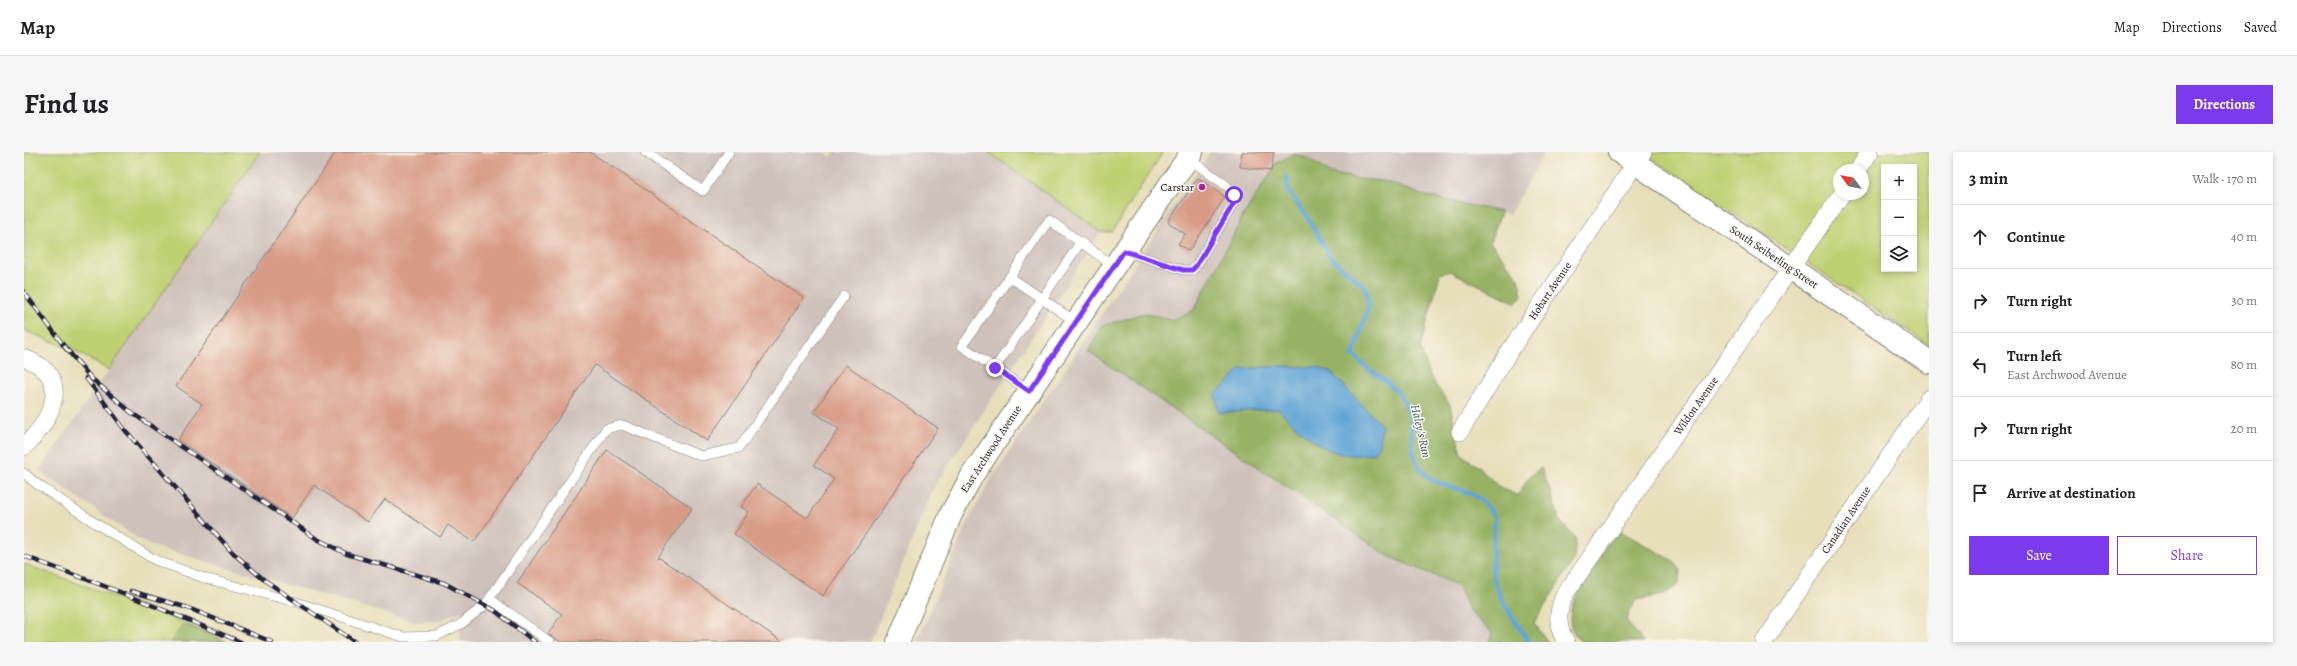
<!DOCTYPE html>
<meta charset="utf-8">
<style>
body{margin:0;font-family:Alegreya,serif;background:#f6f6f6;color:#202124}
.controls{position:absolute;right:12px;top:12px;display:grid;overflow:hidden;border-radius:0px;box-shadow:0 2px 6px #0003}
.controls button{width:36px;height:36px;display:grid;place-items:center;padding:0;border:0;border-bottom:1px solid #e0e0e0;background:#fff;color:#202124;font:20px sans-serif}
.compass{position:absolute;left:1809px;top:12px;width:36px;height:36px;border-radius:50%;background:#fff;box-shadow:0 2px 6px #0003;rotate:303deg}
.stop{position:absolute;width:12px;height:12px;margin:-9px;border:3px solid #7c3aed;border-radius:50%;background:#fff}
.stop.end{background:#7c3aed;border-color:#fff;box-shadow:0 1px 4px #0008}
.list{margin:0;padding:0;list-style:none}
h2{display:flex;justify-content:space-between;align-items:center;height:52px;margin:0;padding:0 16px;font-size:17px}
h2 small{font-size:13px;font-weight:400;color:#757577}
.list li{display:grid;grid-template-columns:26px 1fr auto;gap:12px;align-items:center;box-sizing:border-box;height:64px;padding:0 16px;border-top:1px solid #e0e0e0}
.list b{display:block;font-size:15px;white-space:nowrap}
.list p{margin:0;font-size:13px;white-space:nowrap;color:#757577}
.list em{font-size:13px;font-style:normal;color:#757577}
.actions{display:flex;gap:8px;padding:12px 16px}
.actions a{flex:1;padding:9px 0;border:1px solid #7c3aed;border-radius:0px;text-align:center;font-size:14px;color:#7c3aed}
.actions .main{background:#7c3aed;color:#fff}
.icon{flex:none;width:22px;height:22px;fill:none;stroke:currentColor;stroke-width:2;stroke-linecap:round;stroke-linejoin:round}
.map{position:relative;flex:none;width:1905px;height:490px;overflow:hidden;border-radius:0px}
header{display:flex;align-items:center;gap:24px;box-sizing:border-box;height:56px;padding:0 20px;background:#fff;border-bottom:1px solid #e0e0e0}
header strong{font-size:19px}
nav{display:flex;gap:22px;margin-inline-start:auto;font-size:14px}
.intro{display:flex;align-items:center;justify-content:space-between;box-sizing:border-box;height:96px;padding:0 24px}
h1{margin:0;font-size:28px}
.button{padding:10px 18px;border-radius:0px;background:#7c3aed;color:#fff;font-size:14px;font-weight:700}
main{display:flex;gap:24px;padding:0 24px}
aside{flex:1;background:#fff;border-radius:0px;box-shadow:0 2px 6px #0003}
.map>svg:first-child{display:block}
</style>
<header>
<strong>Map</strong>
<nav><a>Map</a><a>Directions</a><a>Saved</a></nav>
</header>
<div class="intro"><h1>Find us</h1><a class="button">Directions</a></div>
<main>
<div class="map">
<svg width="1905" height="490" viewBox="0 0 1905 490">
<rect width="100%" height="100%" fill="#fbf7ec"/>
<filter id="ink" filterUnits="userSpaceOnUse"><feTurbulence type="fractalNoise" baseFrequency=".025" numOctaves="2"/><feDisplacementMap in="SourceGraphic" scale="8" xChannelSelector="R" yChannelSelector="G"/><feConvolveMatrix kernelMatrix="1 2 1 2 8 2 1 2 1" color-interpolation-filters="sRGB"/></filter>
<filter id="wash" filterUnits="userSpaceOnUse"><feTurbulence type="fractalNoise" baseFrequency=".012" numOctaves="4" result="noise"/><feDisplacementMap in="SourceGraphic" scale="16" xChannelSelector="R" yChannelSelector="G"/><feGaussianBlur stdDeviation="0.9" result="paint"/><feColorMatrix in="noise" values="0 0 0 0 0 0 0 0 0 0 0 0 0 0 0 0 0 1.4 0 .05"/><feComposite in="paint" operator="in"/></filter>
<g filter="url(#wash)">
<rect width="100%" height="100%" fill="#e7dfba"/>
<g fill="#cec1ba">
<polygon points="236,0 800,0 807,5 810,0 964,0 1077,80 910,335 846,490 436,490 438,459 414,469 392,470 132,395 116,388 15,319"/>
<polygon points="1186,0 1521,0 1485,63 1398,43 1360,29 1335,27 1305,21 1283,6 1236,38 1220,62 1170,158 1148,168 1121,161 1065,199 1364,404 1435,435 1446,460 1468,481 1465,490 893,490 945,367 968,326"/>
</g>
<g fill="#bfd073" stroke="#707957" fill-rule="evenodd">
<polygon points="0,0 236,0 85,218 51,199 0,178"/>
<polygon points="964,0 1139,0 1088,80 1077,80"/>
<path d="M1619,0H1905V193ZM1860,15H1890V117H1860ZM1815,18H1839V42H1815Z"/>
<polygon points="0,412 126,457 187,482 182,490 0,490"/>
</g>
<g fill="#97b265" stroke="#5c6a50">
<polygon points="1269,2 1283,6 1305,21 1335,27 1360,29 1398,43 1477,60 1466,90 1494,125 1498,143 1492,151 1426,119 1416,122 1396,196 1408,228 1426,253 1437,302 1452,313 1474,334 1494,344 1505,325 1517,316 1527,340 1535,368 1552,387 1550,407 1510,471 1524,490 1465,490 1468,481 1446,460 1435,434 1364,404 1064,199 1077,174 1121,161 1148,168 1170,158 1220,62 1253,11"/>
<path d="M1596,379L1648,408L1656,417L1655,432L1640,443L1612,448L1605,459L1603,470L1619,490H1557C1554,486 1548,480 1547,474C1542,452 1561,432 1571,415C1578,402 1583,388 1596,379Z"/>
<polygon points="159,473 187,482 203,490 146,490"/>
</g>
<path fill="#60a4d5" stroke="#416388" d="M1257,214L1291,215L1306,219L1358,274L1355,293L1350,301C1305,311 1283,285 1254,257L1195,261L1191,243L1217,217Z"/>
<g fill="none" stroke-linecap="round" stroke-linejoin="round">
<path stroke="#60a4d5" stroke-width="4.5" d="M1263,25L1264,39L1282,63L1306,105L1342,136L1345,153L1329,203C1345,221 1374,232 1383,255C1392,276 1383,301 1398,319C1409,333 1430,334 1445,341C1457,346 1464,355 1471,365C1470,385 1466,407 1470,427C1475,449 1493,471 1505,490"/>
</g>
<g id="blocks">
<g fill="#d89b86">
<polygon points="312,0 566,0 780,146 683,289 571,213 450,390 424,373 416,385 361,347 344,370 290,333 268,366 154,288 178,252 152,234"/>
<polygon points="1218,0 1250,0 1247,19 1216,15"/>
<polygon points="1174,26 1201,45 1165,99 1154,92 1161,82 1144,70"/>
<polygon points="822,213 914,276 799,444 710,382 725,360 717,355 733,332 783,366 810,327 790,313 815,277 790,260"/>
<polygon points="583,298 668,356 634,405 759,490 537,490 524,482 538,462 493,431"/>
</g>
</g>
</g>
<g filter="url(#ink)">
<use href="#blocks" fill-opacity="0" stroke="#84807a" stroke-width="1"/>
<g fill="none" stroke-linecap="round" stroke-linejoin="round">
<g stroke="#84807a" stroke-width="10">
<g id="lane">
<polyline points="621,0 679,39 705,0"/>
<polyline points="1100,99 1159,118 1168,118 1172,114 1210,51 1210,43 1203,34 1164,6"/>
<polyline points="986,125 1052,170"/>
<polyline points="971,216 1056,91"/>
<polyline points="1005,239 938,194 1025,68 1090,114"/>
<polyline points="0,321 10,330 71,371 131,408 180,426 272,450 379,485 413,484 437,472 461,453 582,277 598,273 677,304 715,296 820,144"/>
<polyline points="466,447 526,490"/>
</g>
</g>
<g stroke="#84807a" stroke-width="18">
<g id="street">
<polyline points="1834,18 1846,0"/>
<path d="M0,206C51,224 28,267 0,295"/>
<polyline points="1436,280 1485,200 1619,0"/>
<path d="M1542,490C1532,474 1533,458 1541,442L1818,42"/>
<polyline points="1740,490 1905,246"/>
</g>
</g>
<g stroke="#84807a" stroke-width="24">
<g id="secondary">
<polyline points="1595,0 1905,210"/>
<polyline points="874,490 927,362 949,322 1168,0"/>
</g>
</g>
<use href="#lane" stroke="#fff" stroke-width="9"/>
<use href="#street" stroke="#fff" stroke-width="17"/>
<use href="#secondary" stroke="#fff" stroke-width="22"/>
<g stroke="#22223b" stroke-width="4.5">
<g id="rail">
<polyline points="0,140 43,198"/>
<polyline points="40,194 67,226 108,261 293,387 323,402 420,431 470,458 511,490"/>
<polyline points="62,226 101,278 208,400 239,427 331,490"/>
<polyline points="0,404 96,440 217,490"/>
<polyline points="107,439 164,456 248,490"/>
</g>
</g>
<use href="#rail" stroke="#fbf7ec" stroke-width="3" stroke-dasharray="9" stroke-linecap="butt"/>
</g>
</g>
<g fill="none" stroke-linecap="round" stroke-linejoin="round" filter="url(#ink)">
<polyline stroke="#7c3aed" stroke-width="5" points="971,216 1005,239 1100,99 1159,118 1168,118 1172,114 1210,51 1210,43"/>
</g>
<circle fill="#b5179e" stroke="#fbf7ec" stroke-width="1.5" cx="1178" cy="35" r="4"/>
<g text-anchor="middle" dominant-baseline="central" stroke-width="3" stroke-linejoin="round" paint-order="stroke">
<g font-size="11" fill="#22223b" stroke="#fbf7ec" text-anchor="end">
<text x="1170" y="35">Carstar</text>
</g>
<g font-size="11" fill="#22223b" stroke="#fbf7ec">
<text transform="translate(1750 105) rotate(34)">South Seiberling Street</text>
<text transform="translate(1526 139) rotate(-56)">Hobart Avenue</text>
<text transform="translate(1672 254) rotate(-55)">Wildon Avenue</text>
<text transform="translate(967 297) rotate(-57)">East Archwood Avenue</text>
<text transform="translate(1822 368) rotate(-56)">Canadian Avenue</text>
</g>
<g font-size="12" font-style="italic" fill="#3b5679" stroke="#fbf7ec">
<text transform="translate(1397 279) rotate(77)">Haley's Run</text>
</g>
</g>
</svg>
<div class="controls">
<button>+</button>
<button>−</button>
<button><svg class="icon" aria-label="layers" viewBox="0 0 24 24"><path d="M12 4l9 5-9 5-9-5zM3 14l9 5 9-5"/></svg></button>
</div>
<svg class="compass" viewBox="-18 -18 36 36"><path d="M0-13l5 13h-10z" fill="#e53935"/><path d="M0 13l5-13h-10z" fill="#757577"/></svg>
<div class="stop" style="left:1210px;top:43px"></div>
<div class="stop end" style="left:971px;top:216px"></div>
</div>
<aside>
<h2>3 min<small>Walk · 170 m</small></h2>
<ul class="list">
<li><svg class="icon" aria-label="ahead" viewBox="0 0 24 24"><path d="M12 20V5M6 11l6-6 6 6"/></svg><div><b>Continue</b></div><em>40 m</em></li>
<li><svg class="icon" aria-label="right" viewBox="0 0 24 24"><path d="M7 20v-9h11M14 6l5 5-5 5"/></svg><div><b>Turn right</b></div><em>30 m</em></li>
<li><svg class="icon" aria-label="left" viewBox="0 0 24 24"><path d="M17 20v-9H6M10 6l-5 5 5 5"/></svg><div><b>Turn left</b><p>East Archwood Avenue</p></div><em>80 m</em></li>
<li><svg class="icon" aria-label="right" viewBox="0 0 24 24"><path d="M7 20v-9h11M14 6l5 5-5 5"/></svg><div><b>Turn right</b></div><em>20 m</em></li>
<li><svg class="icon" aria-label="arrive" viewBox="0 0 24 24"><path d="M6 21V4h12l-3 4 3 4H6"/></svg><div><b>Arrive at destination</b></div></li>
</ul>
<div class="actions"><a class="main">Save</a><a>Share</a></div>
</aside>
</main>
